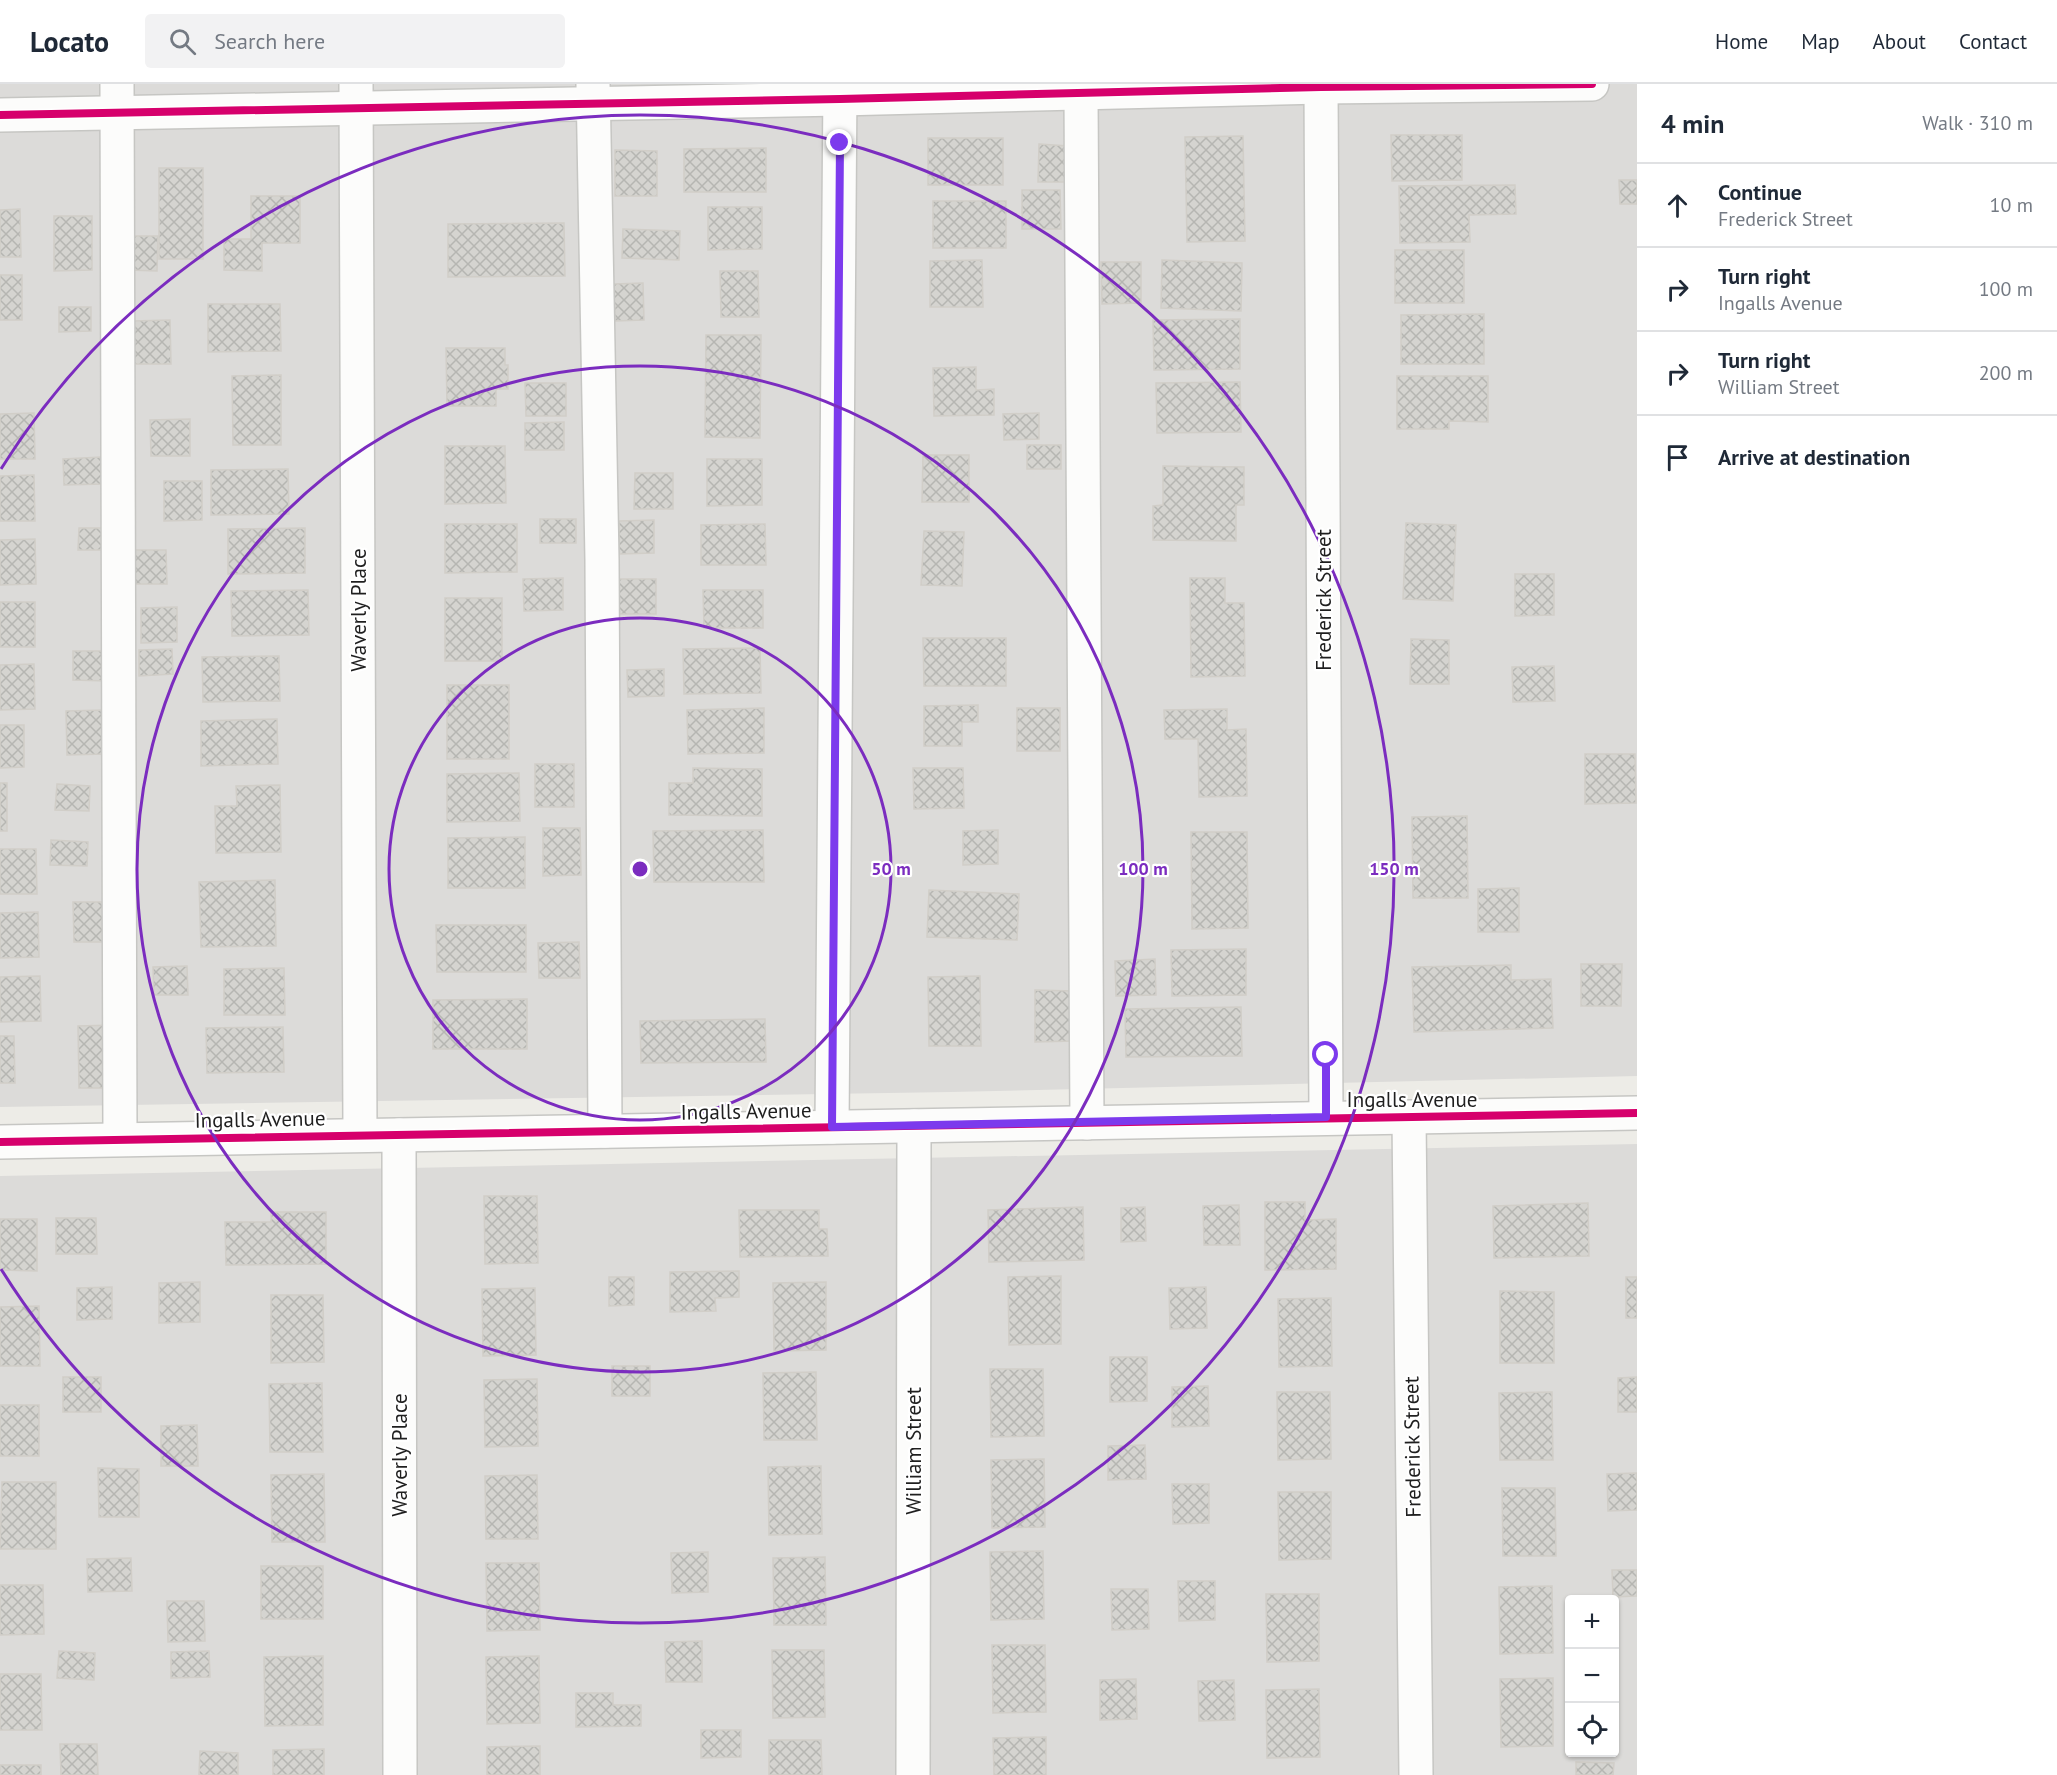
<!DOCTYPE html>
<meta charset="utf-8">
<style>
body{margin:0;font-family:"PT Sans",sans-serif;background:#f2f2f3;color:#1f2937}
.controls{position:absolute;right:18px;bottom:18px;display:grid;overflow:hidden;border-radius:6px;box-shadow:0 2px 4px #0004}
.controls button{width:54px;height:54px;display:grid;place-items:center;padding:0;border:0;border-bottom:2px solid #e0e1e3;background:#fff;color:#1f2937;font:30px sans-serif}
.stop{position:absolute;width:18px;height:18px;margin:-14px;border:4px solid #7c3aed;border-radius:50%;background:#fff}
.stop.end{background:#7c3aed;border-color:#fff;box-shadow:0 2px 6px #0008}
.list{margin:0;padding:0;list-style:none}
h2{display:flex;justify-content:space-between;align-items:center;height:78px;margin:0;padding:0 24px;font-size:26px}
h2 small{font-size:20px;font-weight:400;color:#747a83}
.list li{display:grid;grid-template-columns:39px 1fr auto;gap:18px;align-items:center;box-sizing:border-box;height:84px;padding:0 24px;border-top:2px solid #e0e1e3}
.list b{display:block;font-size:22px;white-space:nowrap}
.list p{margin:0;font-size:20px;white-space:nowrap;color:#747a83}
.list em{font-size:20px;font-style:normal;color:#747a83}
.icon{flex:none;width:33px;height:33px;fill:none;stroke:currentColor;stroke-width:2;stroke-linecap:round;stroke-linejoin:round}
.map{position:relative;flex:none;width:1637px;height:1691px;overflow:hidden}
header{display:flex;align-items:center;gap:36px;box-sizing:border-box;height:84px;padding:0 30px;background:#fff;border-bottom:2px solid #e0e1e3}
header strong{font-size:28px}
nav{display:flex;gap:33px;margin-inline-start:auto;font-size:21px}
.search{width:420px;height:54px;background:#f2f2f3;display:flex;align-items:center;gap:15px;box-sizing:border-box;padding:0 21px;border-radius:6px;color:#747a83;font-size:22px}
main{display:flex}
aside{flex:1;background:#fff}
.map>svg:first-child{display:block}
</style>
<header>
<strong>Locato</strong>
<div class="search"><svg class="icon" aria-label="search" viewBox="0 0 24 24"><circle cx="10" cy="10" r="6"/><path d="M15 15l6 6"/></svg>Search here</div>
<nav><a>Home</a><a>Map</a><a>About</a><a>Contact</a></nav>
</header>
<main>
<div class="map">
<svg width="1637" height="1691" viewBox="0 0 1637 1691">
<defs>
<pattern id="building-cross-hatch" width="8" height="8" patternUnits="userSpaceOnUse" patternTransform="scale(1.5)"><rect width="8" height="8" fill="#d5d4d0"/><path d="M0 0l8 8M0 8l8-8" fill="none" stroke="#b6b6b2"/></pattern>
</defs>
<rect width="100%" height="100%" fill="#edece7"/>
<g fill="#dcdbd9" fill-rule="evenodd">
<polygon points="0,0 1637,0 1637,992 951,1008 0,1023"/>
<path d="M1637,1060V1691H0V1092ZM1570,1516H1614V1668H1570Z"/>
</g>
<g fill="url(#building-cross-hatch)" stroke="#d1cec8" stroke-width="1.5">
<polygon points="1391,51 1462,51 1462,96 1392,97"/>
<polygon points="1243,52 1245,157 1187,158 1185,53"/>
<rect x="928" y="54" width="75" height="47"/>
<polygon points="1039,60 1068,62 1068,98 1038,98"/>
<polygon points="766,64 766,108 684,108 684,65"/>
<polygon points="615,66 657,67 657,112 615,112"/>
<rect x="159" y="84" width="44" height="91"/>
<polygon points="1619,96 1637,96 1637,120 1620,120"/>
<polygon points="1515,101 1516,130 1469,131 1470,158 1400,159 1399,102"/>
<polygon points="1022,106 1060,106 1061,145 1022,145"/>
<polygon points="251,112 300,112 300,159 262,159 262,187 224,186 224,155 251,155"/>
<rect x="933" y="117" width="73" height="47"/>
<polygon points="708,123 762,123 762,165 708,166"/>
<polygon points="20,125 21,173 0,173 0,126"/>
<polygon points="54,132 92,132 92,186 54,187"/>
<polygon points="564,139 565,192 448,193 448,140"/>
<polygon points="623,145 680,147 679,176 622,174"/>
<polygon points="129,152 158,152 157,187 128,186"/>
<rect x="1395" y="166" width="69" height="53"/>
<polygon points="982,176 983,223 930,223 930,177"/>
<polygon points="1162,176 1242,179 1241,227 1161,224"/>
<polygon points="1101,178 1141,178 1141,219 1102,220"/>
<polygon points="720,187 758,187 759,233 721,233"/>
<rect x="0" y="191" width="22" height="45"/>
<polygon points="643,199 644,236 615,237 614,200"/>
<polygon points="208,220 280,220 281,267 208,268"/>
<polygon points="59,223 91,223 91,247 59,248"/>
<polygon points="1484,230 1484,280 1401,280 1401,231"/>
<polygon points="1240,235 1240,285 1154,286 1153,236"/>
<polygon points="170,236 171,280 133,280 133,237"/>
<polygon points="706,251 761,251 760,354 705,353"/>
<polygon points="446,264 505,264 505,281 508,281 508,305 496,305 496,322 447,322"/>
<polygon points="976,283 976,306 994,305 994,331 934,332 933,284"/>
<polygon points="281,291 281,361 233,361 232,292"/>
<polygon points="1397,292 1488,292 1488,338 1449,337 1449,345 1397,345"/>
<polygon points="1240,298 1241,348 1157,349 1156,299"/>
<polygon points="525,299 566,299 566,332 526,332"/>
<polygon points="34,329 35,375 0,375 0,330"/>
<polygon points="1039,329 1039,355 1004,356 1003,330"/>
<polygon points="190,335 190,372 151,372 150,336"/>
<polygon points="564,338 564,366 525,366 525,339"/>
<rect x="1027" y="361" width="34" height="24"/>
<polygon points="445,362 505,362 506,419 445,420"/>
<polygon points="923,371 969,371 969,418 922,418"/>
<polygon points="101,373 102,400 64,401 63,375"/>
<polygon points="707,375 762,375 762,421 707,422"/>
<polygon points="1163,382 1244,383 1244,421 1236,421 1236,457 1153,456 1153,422 1163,421"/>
<polygon points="288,385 289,430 211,431 211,386"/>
<polygon points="635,389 673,389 673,425 634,425"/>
<polygon points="34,391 35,437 0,437 0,392"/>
<polygon points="164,397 202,397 202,436 164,437"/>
<rect x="540" y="435" width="36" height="24"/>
<polygon points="654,436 654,469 619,470 619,437"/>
<polygon points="1406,439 1456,441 1453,517 1403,515"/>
<polygon points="445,440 517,440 517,488 445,489"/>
<polygon points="765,440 766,481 701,481 701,441"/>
<polygon points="79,444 109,444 109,466 78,466"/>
<polygon points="305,444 305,489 228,490 228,445"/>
<polygon points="924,447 964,448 962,502 921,501"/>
<polygon points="35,455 36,500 0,501 0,456"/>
<polygon points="131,466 166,466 167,500 131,500"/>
<polygon points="1515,490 1554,490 1554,531 1515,532"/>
<polygon points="563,494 563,526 524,527 523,495"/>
<polygon points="1190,494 1225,494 1225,519 1244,519 1245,592 1191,593"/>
<rect x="618" y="495" width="38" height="35"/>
<polygon points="308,506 309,551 232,552 231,507"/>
<polygon points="703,506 763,506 763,544 704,544"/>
<rect x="445" y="514" width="57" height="63"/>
<rect x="0" y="518" width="35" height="45"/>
<polygon points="177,523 177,558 141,559 141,524"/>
<polygon points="923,554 1006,554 1006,602 924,602"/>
<polygon points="1411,555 1449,556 1449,600 1410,600"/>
<polygon points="760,564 761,609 684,610 683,565"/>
<polygon points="172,565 173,590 139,592 139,566"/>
<polygon points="73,567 107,567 107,597 73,596"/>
<polygon points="279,572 280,617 203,618 202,573"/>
<polygon points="34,580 35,625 0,626 0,581"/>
<polygon points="1554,582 1555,617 1513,618 1512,583"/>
<polygon points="664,585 664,612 628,613 627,586"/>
<rect x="447" y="601" width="62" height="74"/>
<polygon points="978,621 978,638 962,638 962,662 924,662 924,622"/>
<polygon points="764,624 764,669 688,670 687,626"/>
<rect x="1017" y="624" width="43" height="43"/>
<polygon points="1227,625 1227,646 1246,645 1247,712 1199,713 1198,655 1165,655 1164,626"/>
<polygon points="104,626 104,670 67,671 66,627"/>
<polygon points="277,635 278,680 201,682 201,637"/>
<polygon points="0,641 24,641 24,683 0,684"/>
<polygon points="1585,670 1635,670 1636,719 1585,720"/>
<rect x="535" y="680" width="39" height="43"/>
<polygon points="693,684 762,685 762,732 669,731 669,699 693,699"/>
<polygon points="913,684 963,684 964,724 914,725"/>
<polygon points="519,689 520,737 447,738 447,690"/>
<rect x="0" y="699" width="7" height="48"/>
<polygon points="57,700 90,702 89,727 55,726"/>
<polygon points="280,701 281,768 216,769 215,722 237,722 236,702"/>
<polygon points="1467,732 1468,814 1413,814 1412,733"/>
<polygon points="543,744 580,744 581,791 543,792"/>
<polygon points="763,746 764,798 654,798 653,747"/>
<polygon points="998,746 998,780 963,781 963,747"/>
<polygon points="1191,748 1247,748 1248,844 1192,845"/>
<polygon points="525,753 525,804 448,804 448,754"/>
<polygon points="51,756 88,758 87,782 50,781"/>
<polygon points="0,765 36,765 37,810 0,810"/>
<polygon points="275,796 276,862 201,863 199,798"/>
<polygon points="1519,804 1519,848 1478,848 1478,805"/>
<polygon points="929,806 1019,810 1017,856 927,853"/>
<polygon points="73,818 108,818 109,858 74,858"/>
<polygon points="38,828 39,873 0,874 0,829"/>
<polygon points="436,841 526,841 526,888 437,888"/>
<polygon points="579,858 580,894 539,894 538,859"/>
<polygon points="1246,865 1246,911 1172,912 1171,866"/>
<polygon points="1155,875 1156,911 1116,912 1115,877"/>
<polygon points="1581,880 1622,880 1621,922 1581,922"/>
<polygon points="1511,881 1511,896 1551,895 1553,944 1414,948 1412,883"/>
<polygon points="187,882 188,911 154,911 153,883"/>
<polygon points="284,884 285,931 224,931 224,885"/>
<polygon points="40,892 41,937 0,938 0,893"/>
<polygon points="980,892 981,962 929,962 928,893"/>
<polygon points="1035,906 1073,907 1074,957 1035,958"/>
<polygon points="527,915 527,965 433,965 433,916"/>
<polygon points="1241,923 1242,972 1126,973 1125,925"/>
<polygon points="765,935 766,978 641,979 640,937"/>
<polygon points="115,941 116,1004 79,1004 78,942"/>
<polygon points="283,943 284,988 207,989 206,944"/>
<polygon points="0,952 14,952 15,999 0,999"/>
<polygon points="484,1112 537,1112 538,1179 485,1180"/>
<polygon points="1265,1118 1305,1118 1305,1136 1336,1135 1336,1185 1265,1186"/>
<polygon points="1588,1119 1589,1172 1494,1174 1493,1122"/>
<polygon points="1239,1121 1240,1161 1204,1161 1203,1122"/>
<polygon points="1083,1123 1084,1176 989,1178 988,1126"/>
<polygon points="1145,1123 1146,1157 1121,1158 1121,1124"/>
<polygon points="739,1126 819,1126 819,1145 827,1145 828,1172 740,1173"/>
<polygon points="271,1128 326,1128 326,1180 226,1181 225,1138 271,1138"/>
<polygon points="56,1134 96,1134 97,1170 56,1170"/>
<polygon points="0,1135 37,1135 37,1187 0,1186"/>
<polygon points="739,1187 739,1213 715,1214 716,1227 670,1228 670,1188"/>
<polygon points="1061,1192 1061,1260 1009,1261 1008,1193"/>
<polygon points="609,1193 634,1193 634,1221 609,1222"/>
<rect x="1626" y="1193" width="11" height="41"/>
<polygon points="200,1198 200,1238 159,1239 159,1199"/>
<polygon points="826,1198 826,1266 774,1267 773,1199"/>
<polygon points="112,1203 112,1235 77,1236 77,1204"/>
<polygon points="1206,1203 1207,1244 1170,1245 1169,1204"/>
<polygon points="535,1204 536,1271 483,1272 482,1205"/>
<polygon points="1500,1207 1554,1208 1554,1279 1500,1279"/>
<polygon points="271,1211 323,1211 324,1278 271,1279"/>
<polygon points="1331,1214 1332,1282 1279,1283 1278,1215"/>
<polygon points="39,1222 40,1282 0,1282 0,1223"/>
<polygon points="1110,1273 1147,1273 1147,1317 1110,1318"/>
<rect x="612" y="1282" width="38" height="30"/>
<polygon points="990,1285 1043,1285 1044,1352 991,1353"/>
<polygon points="816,1288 817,1356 764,1356 763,1289"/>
<rect x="63" y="1293" width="38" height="35"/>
<polygon points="1637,1293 1637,1328 1618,1328 1618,1294"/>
<polygon points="537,1295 538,1362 485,1363 484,1296"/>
<polygon points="322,1299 323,1368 270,1368 269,1300"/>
<polygon points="1208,1302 1209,1342 1172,1343 1172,1303"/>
<polygon points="1277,1308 1330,1308 1331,1375 1278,1376"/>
<polygon points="1552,1308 1553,1376 1500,1376 1499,1309"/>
<rect x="0" y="1321" width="39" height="51"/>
<polygon points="197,1341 198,1382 161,1382 161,1342"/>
<polygon points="1145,1361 1146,1395 1108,1396 1108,1362"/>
<polygon points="1044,1375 1045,1443 992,1444 991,1376"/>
<polygon points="821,1382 822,1450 769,1451 768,1383"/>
<polygon points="98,1384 139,1385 139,1433 99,1433"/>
<polygon points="1637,1389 1637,1426 1608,1427 1607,1390"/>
<polygon points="324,1390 325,1458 272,1458 271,1391"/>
<polygon points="537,1391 538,1455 486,1455 485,1392"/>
<polygon points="2,1398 56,1398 56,1465 0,1465"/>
<polygon points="1172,1400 1209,1400 1209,1439 1173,1440"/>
<polygon points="1502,1404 1555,1404 1556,1472 1503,1472"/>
<polygon points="1278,1408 1331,1408 1331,1475 1279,1476"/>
<polygon points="1043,1467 1044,1535 991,1536 990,1468"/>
<polygon points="708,1468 708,1508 672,1509 671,1469"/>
<polygon points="825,1473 826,1541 774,1541 773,1474"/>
<polygon points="131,1474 132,1507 88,1508 87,1475"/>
<polygon points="486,1479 539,1479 540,1546 487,1547"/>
<rect x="261" y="1482" width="62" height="53"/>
<polygon points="1612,1486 1637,1486 1637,1512 1613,1513"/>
<polygon points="1178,1497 1215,1497 1215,1536 1179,1537"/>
<polygon points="0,1501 43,1501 44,1550 0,1551"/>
<polygon points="1552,1502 1553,1569 1500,1570 1499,1503"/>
<polygon points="1111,1505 1148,1505 1149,1545 1112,1546"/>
<polygon points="1266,1510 1319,1510 1319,1577 1267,1578"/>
<polygon points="167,1517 204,1517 205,1557 168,1558"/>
<polygon points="702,1557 702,1598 666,1598 665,1558"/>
<polygon points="992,1561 1045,1561 1046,1628 993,1629"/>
<polygon points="772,1566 824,1566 825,1633 773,1634"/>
<polygon points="59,1567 95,1569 94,1596 57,1594"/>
<polygon points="209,1567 210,1593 171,1594 171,1568"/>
<polygon points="323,1572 323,1641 265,1642 264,1573"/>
<polygon points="539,1572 540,1639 487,1640 486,1573"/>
<polygon points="0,1590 41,1590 42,1646 0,1646"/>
<polygon points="1553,1594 1553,1662 1501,1663 1500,1595"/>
<polygon points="1136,1595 1137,1635 1100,1636 1100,1596"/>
<polygon points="1234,1596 1235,1636 1199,1637 1198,1597"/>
<polygon points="1319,1605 1320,1673 1267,1674 1266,1606"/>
<polygon points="576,1609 613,1609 613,1621 641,1621 641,1642 576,1643"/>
<polygon points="701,1646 741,1646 741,1673 701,1674"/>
<polygon points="1046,1653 1046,1691 994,1691 993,1654"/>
<polygon points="769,1656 821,1656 822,1691 769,1691"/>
<polygon points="60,1660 97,1660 98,1691 61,1691"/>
<polygon points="540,1662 540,1691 487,1691 487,1663"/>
<polygon points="324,1665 324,1691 273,1691 273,1666"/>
<polygon points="200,1667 238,1669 238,1691 199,1691"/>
<polygon points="1576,1678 1614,1679 1613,1691 1576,1691"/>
<rect x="0" y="1681" width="41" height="10"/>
</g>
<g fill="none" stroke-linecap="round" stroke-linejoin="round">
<g stroke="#c6c6c3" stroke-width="36">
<g id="minor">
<polyline points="117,0 120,1055"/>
<polyline points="356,0 360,1051"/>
<polyline points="593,0 602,476 605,1047"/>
<polyline points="1321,0 1326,1033"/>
<polyline points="1081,10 1087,1039"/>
<polyline points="0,31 840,15 1321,3 1592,0"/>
<polyline points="1409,1034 1416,1691"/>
<polyline points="832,1043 840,0"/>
<polyline points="399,1051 400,1691"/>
<polyline points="0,1058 1637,1029"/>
<polyline points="913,1691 914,1042"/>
</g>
</g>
<use href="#minor" stroke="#fcfcfb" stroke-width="33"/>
<g stroke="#fff" stroke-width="11">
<g id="cycleway">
<polyline points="0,31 840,15 1321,3 1592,0"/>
<polyline points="0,1058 1637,1029"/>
</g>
</g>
<use href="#cycleway" stroke="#d6006c" stroke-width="8"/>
</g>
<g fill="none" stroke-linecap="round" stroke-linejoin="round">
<polyline stroke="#7c3aed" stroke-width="8" points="840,59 832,1043 1326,1033 1326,971"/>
</g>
<g fill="none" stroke="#7b2cbf" stroke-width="3">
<circle cx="640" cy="785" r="251"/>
<circle cx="640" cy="785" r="503"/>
<path d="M1 385A754 754 0 1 1 1 1185"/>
</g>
<g text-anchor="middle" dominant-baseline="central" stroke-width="4.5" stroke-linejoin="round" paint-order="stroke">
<g font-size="21" fill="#1f1f1f" stroke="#fff">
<text transform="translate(1323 516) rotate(-90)">Frederick Street</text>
<text transform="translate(358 526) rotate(-90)">Waverly Place</text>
<text x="1412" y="1015">Ingalls Avenue</text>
<text transform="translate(746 1027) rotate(-1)">Ingalls Avenue</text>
<text transform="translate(260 1035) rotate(-1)">Ingalls Avenue</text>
<text transform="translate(1412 1363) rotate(-91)">Frederick Street</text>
<text transform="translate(913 1367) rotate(-90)">William Street</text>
<text transform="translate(399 1371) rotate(-90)">Waverly Place</text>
</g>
</g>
<circle cx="640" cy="785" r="9" fill="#7b2cbf" stroke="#fff" stroke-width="3"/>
<g font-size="18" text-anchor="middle" font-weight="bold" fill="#7b2cbf" stroke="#fff" stroke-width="4.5" stroke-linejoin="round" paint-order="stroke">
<text x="891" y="791">50 m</text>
<text x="1143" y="791">100 m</text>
<text x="1394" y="791">150 m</text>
</g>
</svg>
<div class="controls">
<button>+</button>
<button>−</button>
<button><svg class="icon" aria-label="locate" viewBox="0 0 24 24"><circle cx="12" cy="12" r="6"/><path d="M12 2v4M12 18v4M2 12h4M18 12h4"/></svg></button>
</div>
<div class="stop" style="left:1326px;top:971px"></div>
<div class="stop end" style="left:840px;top:59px"></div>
</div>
<aside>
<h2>4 min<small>Walk · 310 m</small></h2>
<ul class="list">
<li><svg class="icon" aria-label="ahead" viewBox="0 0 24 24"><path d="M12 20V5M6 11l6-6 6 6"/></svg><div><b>Continue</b><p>Frederick Street</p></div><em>10 m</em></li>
<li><svg class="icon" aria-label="right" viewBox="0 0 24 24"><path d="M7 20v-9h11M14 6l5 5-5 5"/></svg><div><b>Turn right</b><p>Ingalls Avenue</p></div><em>100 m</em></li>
<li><svg class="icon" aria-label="right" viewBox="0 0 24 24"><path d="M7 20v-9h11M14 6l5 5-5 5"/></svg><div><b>Turn right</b><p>William Street</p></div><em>200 m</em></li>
<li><svg class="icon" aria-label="arrive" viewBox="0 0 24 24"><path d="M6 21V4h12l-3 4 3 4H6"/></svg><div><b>Arrive at destination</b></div></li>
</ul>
</aside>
</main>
